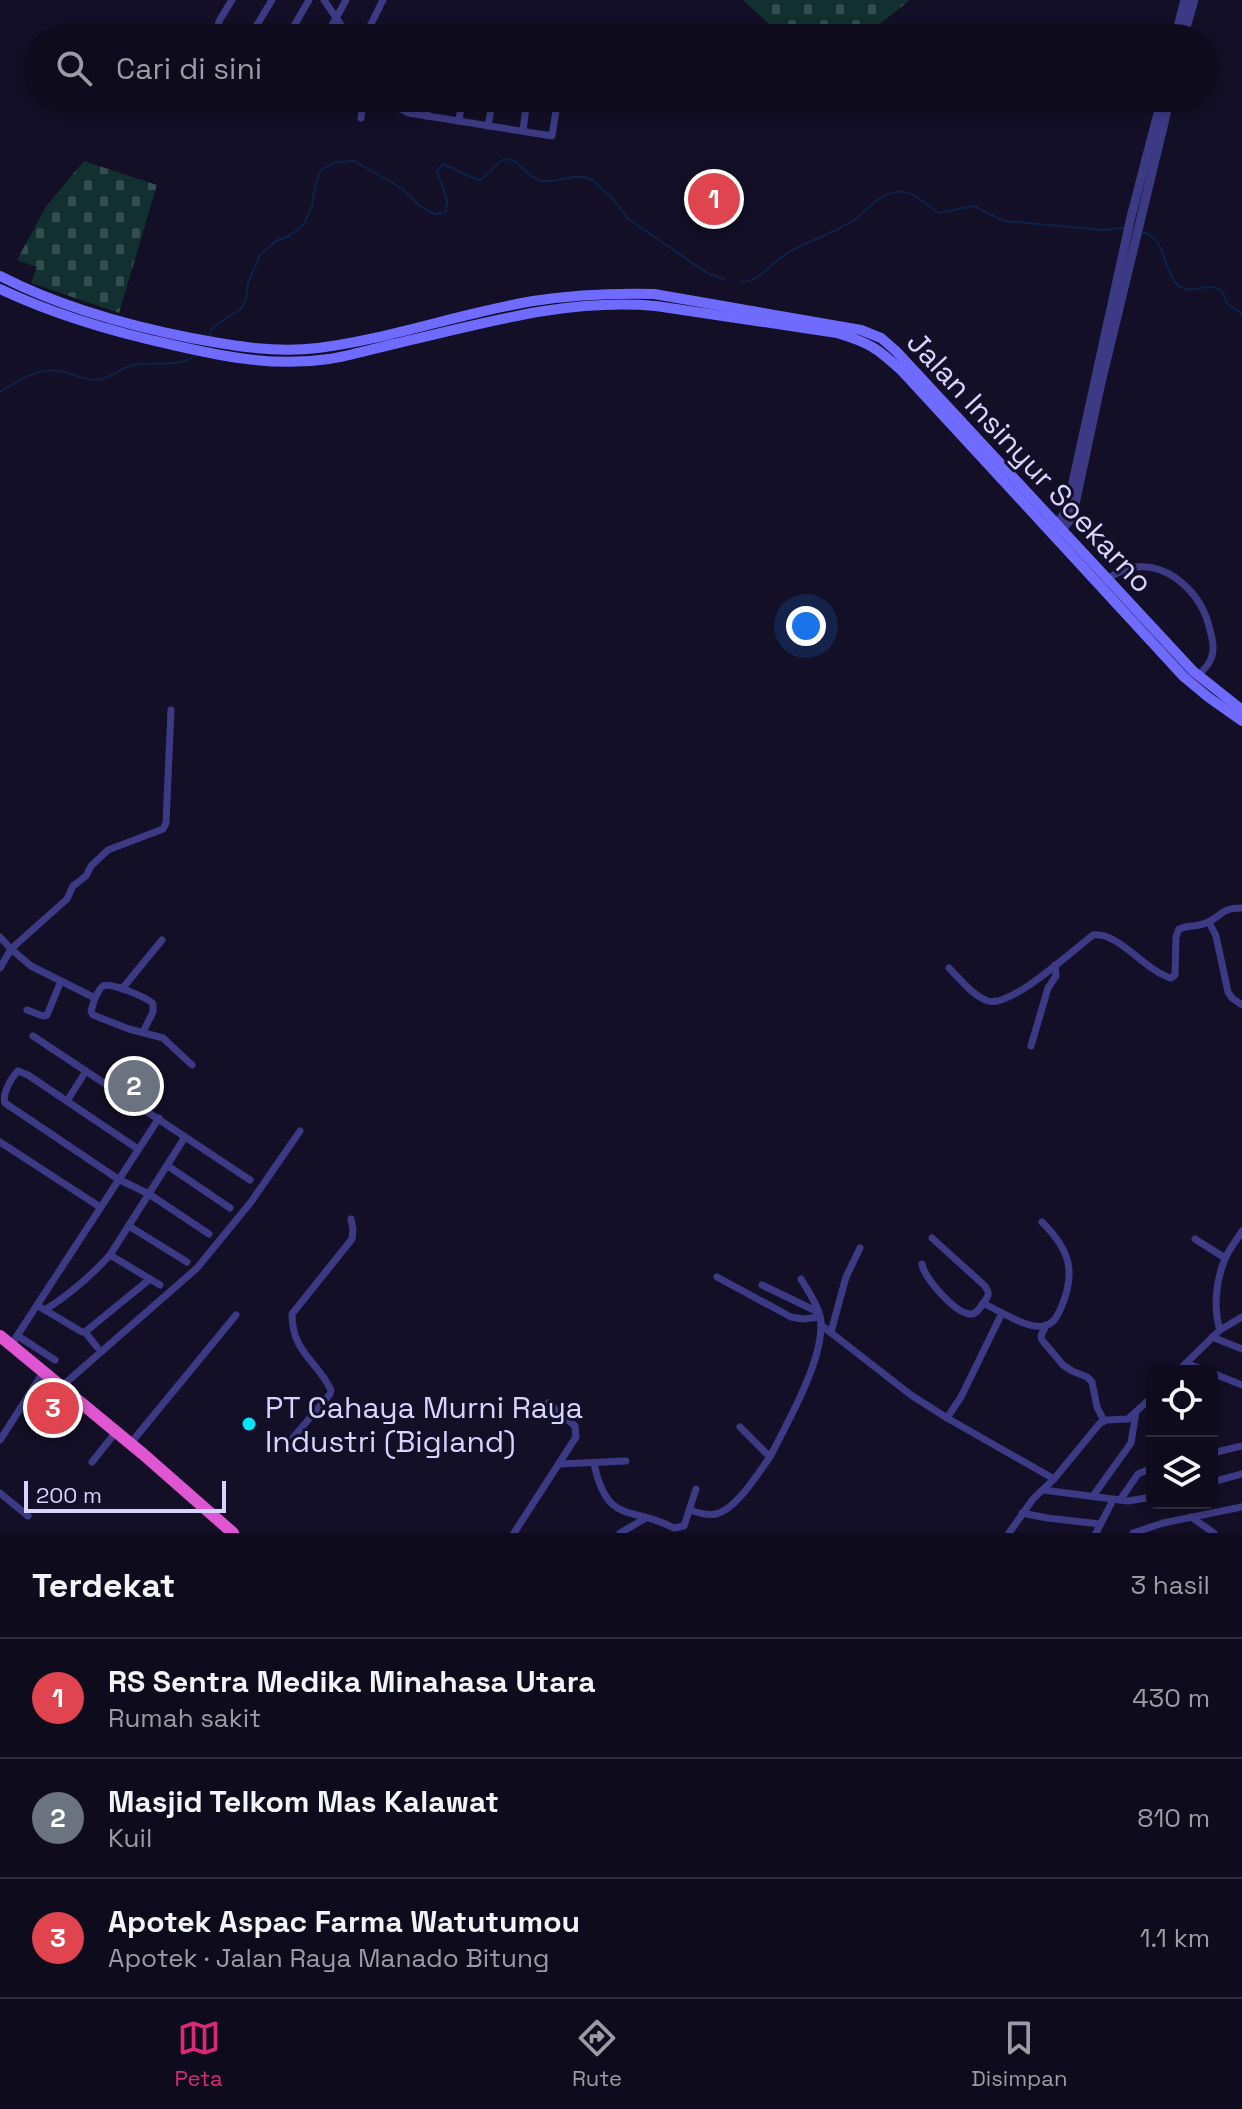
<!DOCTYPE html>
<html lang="id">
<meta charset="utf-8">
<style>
body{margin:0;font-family:"Space Grotesk",sans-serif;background:#171425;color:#f1f3f6}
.controls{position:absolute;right:24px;bottom:24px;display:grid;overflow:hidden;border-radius:12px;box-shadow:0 4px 12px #0003}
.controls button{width:72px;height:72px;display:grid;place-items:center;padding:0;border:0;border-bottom:2px solid #2e2b3b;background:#0e0b1c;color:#f1f3f6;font:40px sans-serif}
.scale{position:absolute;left:24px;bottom:20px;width:202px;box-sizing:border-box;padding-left:8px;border:4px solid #d9d4ff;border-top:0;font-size:22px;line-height:28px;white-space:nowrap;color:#d9d4ff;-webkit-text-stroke:6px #130f26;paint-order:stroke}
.you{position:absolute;left:806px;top:626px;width:28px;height:28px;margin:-20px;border:6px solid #fff;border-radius:50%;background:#1a73e8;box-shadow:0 0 0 12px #1a73e833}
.badge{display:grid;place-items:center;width:52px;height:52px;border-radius:50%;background:#db2777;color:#fff;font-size:26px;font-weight:700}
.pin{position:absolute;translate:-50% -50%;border:4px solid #fff;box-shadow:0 2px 8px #0006}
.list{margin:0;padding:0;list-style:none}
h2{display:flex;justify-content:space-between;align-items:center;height:104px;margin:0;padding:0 32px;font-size:34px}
h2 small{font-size:26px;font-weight:400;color:#9b9ba3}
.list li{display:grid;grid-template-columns:52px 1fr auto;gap:24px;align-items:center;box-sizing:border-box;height:120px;padding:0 32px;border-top:2px solid #2e2b3b}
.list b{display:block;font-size:30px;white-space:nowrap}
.list p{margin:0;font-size:26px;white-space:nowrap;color:#9b9ba3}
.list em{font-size:26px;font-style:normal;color:#9b9ba3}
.icon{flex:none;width:44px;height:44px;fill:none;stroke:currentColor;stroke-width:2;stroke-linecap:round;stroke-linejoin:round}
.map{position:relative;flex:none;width:1242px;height:1533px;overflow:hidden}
.search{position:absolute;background:#0e0b1c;box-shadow:0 4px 12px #0003;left:24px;right:24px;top:24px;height:88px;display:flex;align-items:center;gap:20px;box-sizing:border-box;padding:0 28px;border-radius:44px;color:#9b9ba3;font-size:30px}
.sheet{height:464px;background:#0e0b1c}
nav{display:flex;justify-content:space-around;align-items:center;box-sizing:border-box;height:112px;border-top:2px solid #2e2b3b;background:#0e0b1c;font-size:22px;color:#9b9ba3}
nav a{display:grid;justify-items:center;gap:4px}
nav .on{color:#db2777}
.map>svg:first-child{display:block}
</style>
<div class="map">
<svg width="1242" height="1533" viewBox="0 0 1242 1533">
<defs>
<pattern id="cemetery-stones" width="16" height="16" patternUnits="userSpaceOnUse" patternTransform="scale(2)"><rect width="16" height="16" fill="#12302f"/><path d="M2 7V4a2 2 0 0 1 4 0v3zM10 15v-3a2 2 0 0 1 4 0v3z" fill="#344d4e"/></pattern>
</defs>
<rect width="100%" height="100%" fill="#130f26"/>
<g fill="url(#cemetery-stones)">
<polygon points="743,0 910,0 862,38 784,38"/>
<polygon points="84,161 157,185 119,313 31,283 37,267 17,260 47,205"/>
</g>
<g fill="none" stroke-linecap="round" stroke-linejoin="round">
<g stroke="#0c2248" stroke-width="2">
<path d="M1141,232C1166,237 1162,265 1175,282C1189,298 1201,283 1217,288C1225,291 1223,297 1227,303C1230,307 1238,310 1242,314"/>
<path d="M742,282C759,281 769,266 783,256C804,241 836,234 855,219C868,209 878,196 895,192C912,189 926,204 938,213L974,206L1004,221L1103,230L1124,228"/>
<path d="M209,336L211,330L226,318L240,310L246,300L248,283L260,255L276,241L291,235L304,224L312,206L315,187L321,170L335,162L354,161L403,189L421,207L434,214L446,212L447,200L437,171L442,164C455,168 466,176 479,180C490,175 494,165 504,159L513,160L531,176L541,181H554L573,177H584L594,181L614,200L628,219L709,274L725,279"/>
<path d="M0,392C18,381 36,368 58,371C70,372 83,380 95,380C108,380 118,370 130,366C148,360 184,369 196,354"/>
</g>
<g stroke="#3d3a85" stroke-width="7">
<polyline points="324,0 350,38"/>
<polyline points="396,32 435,38"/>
<polyline points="228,38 218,28 219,21 232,0"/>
<polyline points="249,38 272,0"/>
<polyline points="287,38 309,0"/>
<polyline points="325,38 346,0"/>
<polyline points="364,38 383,0"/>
<polyline points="391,98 399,108 409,113 552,136 558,98"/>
<polyline points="426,116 429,98"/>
<polyline points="361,118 364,98"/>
<polyline points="459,121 462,98"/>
<polyline points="488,126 493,98"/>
<polyline points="523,131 527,98"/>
<path d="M1107,579C1114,575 1121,570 1129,568C1169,560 1202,594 1210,630C1213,641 1215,651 1210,661C1207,667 1202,671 1198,676"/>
<polyline points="1209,922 1216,936 1228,992 1232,998 1242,1005"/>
<polyline points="0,937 11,949 0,968"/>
<path d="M949,968C960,979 973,996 988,1001C1011,1008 1073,950 1093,935C1118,931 1145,971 1171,978L1175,975L1176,937L1179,929C1188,925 1197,927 1206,923C1222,917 1219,908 1242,908"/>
<polyline points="122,989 162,940"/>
<polyline points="95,998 91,1011 93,1015 129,1029 163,1038 192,1065"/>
<polyline points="27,1010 43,1016 47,1015 61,981"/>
<path d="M143,1032L153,1012V1004C148,998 111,982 103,986C100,987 97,995 95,998L31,966L11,949L67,899L73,886L86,876L91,866L108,850L163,829L166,823L171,710"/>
<polyline points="33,1036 250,1180"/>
<polyline points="1031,1046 1048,988 1056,976 1055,965"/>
<polyline points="67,1101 86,1071"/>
<polyline points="0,1142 100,1207"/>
<path d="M138,1149L28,1075L18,1071C11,1078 2,1094 5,1103L118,1179L149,1194L209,1234"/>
<polyline points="168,1166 230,1208"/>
<polyline points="129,1226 187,1262"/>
<polyline points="1195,1239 1225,1258"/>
<path d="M922,1264C924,1278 955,1313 970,1314C977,1315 980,1307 984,1302C989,1295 990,1294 985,1286L932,1238"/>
<polyline points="717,1277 791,1317 803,1319 820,1317"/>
<polyline points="150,1279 160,1285"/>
<polyline points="762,1285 818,1312"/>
<path d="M38,1306L45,1310C70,1294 90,1277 110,1255L185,1137"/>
<polyline points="45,1310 82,1332 85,1332 150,1279 110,1255"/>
<path d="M1002,1313C1014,1319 1030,1328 1044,1326C1054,1324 1057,1316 1061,1308C1077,1271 1069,1249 1042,1222"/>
<polyline points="821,1325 911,1395 947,1418 1054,1479"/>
<polyline points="1046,1325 1041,1336 1042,1340 1063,1365 1072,1371 1087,1377 1092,1382 1097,1407 1104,1421"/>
<path d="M1220,1330C1213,1308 1216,1280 1225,1259C1229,1249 1237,1240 1242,1231"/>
<polyline points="85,1332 97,1347"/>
<polyline points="831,1332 846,1277 860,1248"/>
<polyline points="18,1336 55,1360"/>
<polyline points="1212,1337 1242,1349"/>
<polyline points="11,1345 159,1118"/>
<polyline points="1186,1363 1206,1371"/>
<polyline points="1178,1371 1220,1330 1242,1317"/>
<polyline points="1212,1373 1242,1385"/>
<polyline points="62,1386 197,1268 251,1202 300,1131"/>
<polyline points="947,1418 961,1397 1002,1313 983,1303"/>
<polyline points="0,1440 44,1371"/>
<polyline points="130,1444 236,1315"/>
<path d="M287,1445L330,1394L331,1390C317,1360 292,1353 292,1314L352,1239L353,1229L351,1219"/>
<polyline points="1212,1453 1242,1446"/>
<path d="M770,1457C787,1423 822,1363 821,1324C821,1309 809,1293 801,1279"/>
<polyline points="92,1462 116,1432"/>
<polyline points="560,1464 626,1461"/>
<path d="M594,1464C608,1526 630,1505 674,1528L684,1526L696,1489"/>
<polyline points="1212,1482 1242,1474"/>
<polyline points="1043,1490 1128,1501 1152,1497"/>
<polyline points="0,1493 28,1516"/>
<polyline points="1093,1496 1131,1443 1136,1412"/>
<polyline points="1120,1500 1138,1474 1152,1468"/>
<path d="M690,1510C698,1513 707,1516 716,1514C736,1510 758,1473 770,1457L740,1427"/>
<polyline points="1022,1513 1047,1518 1100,1524"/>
<polyline points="1191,1517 1214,1533"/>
<polyline points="514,1533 576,1437 575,1426 548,1403"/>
<polyline points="620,1533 646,1518"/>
<polyline points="1009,1533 1033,1499 1054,1479 1100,1423 1107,1420 1128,1419 1152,1397"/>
<polyline points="1096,1533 1113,1500"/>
<polyline points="1133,1533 1163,1523 1242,1507"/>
</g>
<g stroke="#3d3a85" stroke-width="9">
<polyline points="1175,38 1185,0"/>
<polyline points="1183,38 1194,0"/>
<polyline points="1052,529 1063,516 1070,496 1131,217 1162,98"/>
<polyline points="1058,534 1070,520 1075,504 1100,387 1170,98"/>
</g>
<g stroke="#6f6bff" stroke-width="10">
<path d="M0,276C60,307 125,325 191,338C234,346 274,353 318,348C390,339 461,313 533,301C573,295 613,293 654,294L861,330L881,338L896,351L1193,671L1242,710"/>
<path d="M0,289C55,315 113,332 173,345C225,357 275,367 329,359C350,356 372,349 394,344C482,324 565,298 656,306L837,333C870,343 877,348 902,371L1184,677L1208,697L1242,721"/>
</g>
<polyline stroke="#e055d1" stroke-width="12" points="0,1336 143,1454 233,1533"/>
</g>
<circle fill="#00e5ff" stroke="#130f26" stroke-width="3" cx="249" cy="1424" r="8"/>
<g text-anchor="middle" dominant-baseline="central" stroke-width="6" stroke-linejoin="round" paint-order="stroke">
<g font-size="30" fill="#d9d4ff" stroke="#130f26">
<text transform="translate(1030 462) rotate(47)">Jalan Insinyur Soekarno</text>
</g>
<g font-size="30" fill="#d9d4ff" stroke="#130f26" text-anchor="start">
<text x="265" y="1407">PT Cahaya Murni Raya<tspan x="265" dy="34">Industri (Bigland)</tspan></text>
</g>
</g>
</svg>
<div class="controls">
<button><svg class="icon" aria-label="locate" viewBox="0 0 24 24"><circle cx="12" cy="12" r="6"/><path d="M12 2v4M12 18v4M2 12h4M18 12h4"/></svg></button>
<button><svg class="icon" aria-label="layers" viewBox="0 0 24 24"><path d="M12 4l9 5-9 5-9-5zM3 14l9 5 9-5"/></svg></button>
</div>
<div class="scale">200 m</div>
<div class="you"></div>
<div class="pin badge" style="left:714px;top:199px;background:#e0444e">1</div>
<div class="pin badge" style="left:134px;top:1086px;background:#6b7280">2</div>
<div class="pin badge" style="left:53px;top:1408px;background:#e0444e">3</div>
<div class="search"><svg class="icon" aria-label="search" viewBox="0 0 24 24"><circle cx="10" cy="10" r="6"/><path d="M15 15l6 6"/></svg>Cari di sini</div>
</div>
<section class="sheet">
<h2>Terdekat<small>3 hasil</small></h2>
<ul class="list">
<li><span class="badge" style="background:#e0444e">1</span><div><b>RS Sentra Medika Minahasa Utara</b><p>Rumah sakit</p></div><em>430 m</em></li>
<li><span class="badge" style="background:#6b7280">2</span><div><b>Masjid Telkom Mas Kalawat</b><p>Kuil</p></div><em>810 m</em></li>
<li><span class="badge" style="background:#e0444e">3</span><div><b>Apotek Aspac Farma Watutumou</b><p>Apotek · Jalan Raya Manado Bitung</p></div><em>1.1 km</em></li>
</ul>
</section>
<nav>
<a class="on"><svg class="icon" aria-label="map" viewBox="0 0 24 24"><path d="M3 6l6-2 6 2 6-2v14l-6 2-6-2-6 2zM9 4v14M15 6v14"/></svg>Peta</a>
<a><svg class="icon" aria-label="directions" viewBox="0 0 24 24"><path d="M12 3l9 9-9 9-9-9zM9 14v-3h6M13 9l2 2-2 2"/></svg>Rute</a>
<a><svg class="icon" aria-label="saved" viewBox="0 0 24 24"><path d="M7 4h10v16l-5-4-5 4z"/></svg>Disimpan</a>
</nav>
